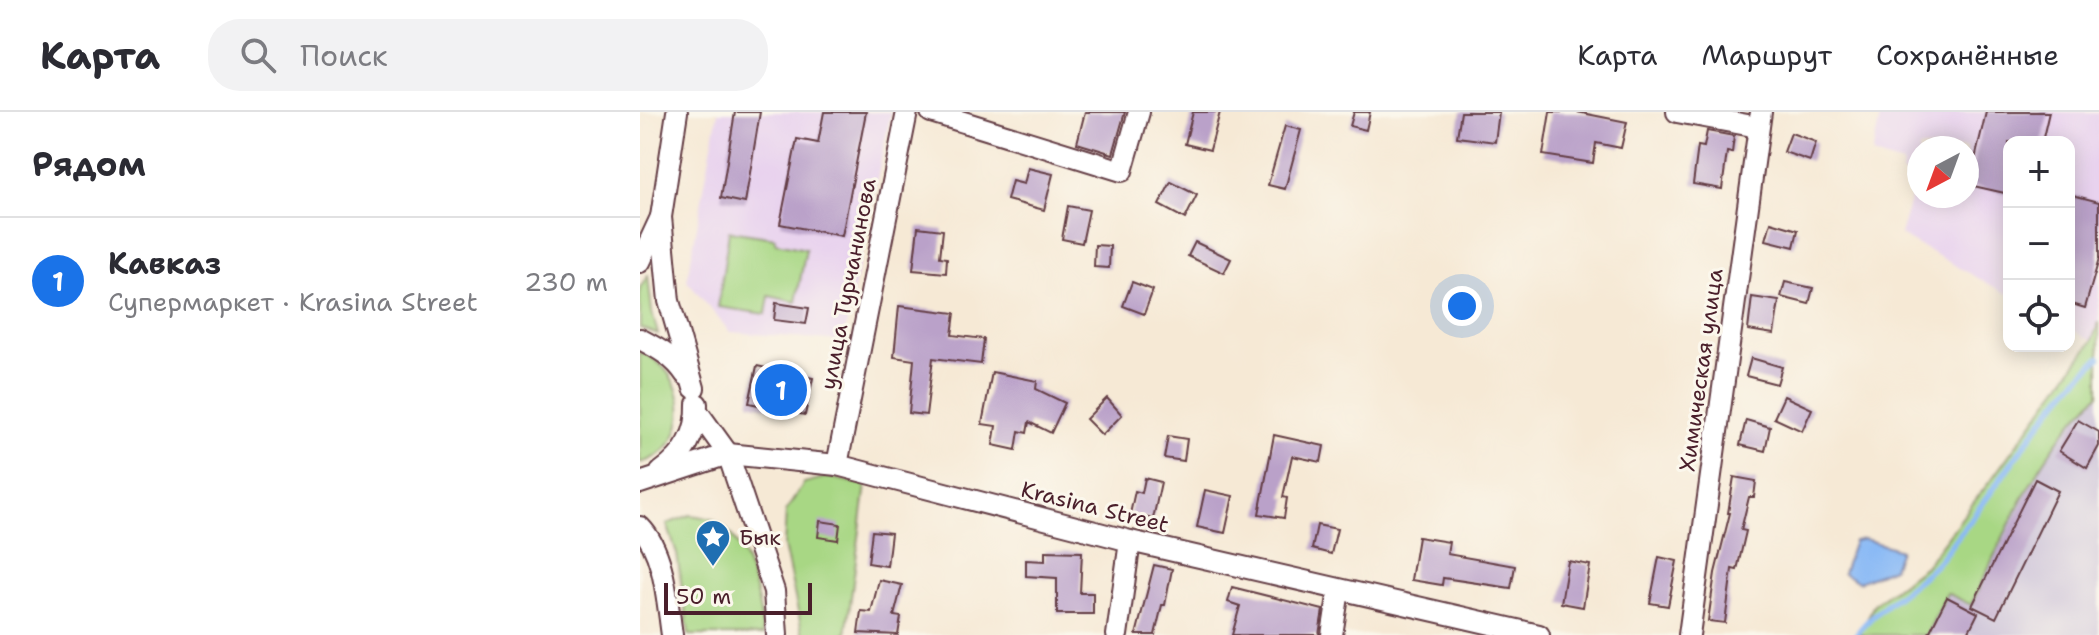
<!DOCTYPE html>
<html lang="ru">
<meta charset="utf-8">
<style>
body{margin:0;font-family:"Shantell Sans",sans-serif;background:#f2f2f3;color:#2b2b33}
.controls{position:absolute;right:24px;top:24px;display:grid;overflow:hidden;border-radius:16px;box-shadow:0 4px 20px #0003}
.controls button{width:72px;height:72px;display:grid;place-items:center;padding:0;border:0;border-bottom:2px solid #e1e1e2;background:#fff;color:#2b2b33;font:40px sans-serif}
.compass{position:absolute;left:1267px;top:24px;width:72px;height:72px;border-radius:50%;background:#fff;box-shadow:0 4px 20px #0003;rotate:221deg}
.scale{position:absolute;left:24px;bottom:20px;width:148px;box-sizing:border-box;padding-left:8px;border:4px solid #4a1f2b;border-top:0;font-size:22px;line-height:28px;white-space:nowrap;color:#4a1f2b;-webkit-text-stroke:6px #fbf7ec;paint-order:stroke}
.you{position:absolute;left:822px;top:194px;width:28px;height:28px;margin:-20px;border:6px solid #fff;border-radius:50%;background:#1a73e8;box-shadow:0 0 0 12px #1a73e833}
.badge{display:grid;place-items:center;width:52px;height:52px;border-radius:50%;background:#1a73e8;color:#fff;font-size:26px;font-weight:700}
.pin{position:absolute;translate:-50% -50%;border:4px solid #fff;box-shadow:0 2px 8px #0006}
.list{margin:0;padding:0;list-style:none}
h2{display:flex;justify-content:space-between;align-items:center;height:104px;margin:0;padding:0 32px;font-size:34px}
h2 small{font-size:26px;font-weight:400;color:#7c7c81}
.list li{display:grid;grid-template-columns:52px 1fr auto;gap:24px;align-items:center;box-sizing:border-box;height:128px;padding:0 32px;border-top:2px solid #e1e1e2}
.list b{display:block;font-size:30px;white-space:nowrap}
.list p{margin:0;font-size:26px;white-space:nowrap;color:#7c7c81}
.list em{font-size:26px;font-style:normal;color:#7c7c81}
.icon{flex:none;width:44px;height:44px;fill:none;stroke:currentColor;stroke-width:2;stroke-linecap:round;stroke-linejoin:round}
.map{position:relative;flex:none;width:1459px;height:523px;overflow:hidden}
header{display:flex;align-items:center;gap:48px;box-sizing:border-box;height:112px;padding:0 40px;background:#fff;border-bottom:2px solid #e1e1e2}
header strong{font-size:38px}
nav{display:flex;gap:44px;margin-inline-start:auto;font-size:28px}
.search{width:560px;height:72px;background:#f2f2f3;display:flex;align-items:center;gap:20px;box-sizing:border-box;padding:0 28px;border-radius:32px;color:#7c7c81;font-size:30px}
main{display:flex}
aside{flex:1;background:#fff}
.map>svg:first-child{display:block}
</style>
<header>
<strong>Карта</strong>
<div class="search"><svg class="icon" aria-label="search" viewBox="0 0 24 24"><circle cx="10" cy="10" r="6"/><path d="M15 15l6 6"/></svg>Поиск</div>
<nav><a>Карта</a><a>Маршрут</a><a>Сохранённые</a></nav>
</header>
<main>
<aside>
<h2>Рядом<small></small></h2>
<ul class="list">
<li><span class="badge">1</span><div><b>Кавказ</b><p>Супермаркет · Krasina Street</p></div><em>230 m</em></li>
</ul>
</aside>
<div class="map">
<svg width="1459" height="523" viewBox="0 0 1459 523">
<rect width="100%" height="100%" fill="#fbf7ec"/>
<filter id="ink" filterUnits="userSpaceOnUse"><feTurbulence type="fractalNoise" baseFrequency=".0125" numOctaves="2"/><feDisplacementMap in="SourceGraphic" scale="16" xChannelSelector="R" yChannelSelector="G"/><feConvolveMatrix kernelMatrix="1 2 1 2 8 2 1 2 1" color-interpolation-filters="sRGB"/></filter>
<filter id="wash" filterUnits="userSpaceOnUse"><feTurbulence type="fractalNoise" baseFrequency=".006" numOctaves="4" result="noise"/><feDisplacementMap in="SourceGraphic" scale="32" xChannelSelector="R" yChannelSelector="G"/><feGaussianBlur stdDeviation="1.8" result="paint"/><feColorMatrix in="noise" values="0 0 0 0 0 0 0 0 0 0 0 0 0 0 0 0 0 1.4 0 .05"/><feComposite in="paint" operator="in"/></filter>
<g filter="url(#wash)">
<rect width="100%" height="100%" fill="#f6e9d5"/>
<g fill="#e8d2ee" fill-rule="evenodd">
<polygon points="78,0 251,0 203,229 90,220 47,169"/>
<path d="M1241,0H1459V210L1452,229L1429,216V30H1369V183L1260,123L1276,67L1262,61L1263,52L1232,43ZM1279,36H1327V84H1279Z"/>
</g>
<polygon fill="#c9bfd7" points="1459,282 1459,523 1286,523 1307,481 1331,492 1392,367 1434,305"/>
<g fill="#a8d784" stroke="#797b58" stroke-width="2">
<polygon points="89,119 135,126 136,131 166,137 156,190 129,184 126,202 78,195"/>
<polygon points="8,164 12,200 18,222 0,216 0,176"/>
<path d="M1459,210V282C1398,339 1367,418 1331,493L1307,481L1286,523H1220L1234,492L1285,454L1353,365L1452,229Z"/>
<path d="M0,240C52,259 56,337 0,351Z"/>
<polygon points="187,365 226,373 206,523 163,523 144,434 146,399 164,371"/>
<path d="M50,403C57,404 68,405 74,408C108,427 119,488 123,523H49L37,442L27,412Z"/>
</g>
<polygon fill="#89b9f5" stroke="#6a6c90" stroke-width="2" points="1224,427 1260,438 1253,456 1219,470 1203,461 1214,429"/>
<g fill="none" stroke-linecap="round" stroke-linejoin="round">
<path stroke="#89b9f5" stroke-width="6" d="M1216,523C1237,494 1269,479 1294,454C1304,444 1312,431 1321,420C1368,362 1403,296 1459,246"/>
</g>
<g id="blocks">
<g fill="#baa1c9">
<polygon points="95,0 120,0 105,91 81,86"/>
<polygon points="184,0 226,0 202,124 140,112 157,27 178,31"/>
<polygon points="445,0 485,0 473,42 437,31"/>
<polygon points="553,0 580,0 570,38 545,32"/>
<polygon points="714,0 730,0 726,18 710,14"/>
<polygon points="821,0 859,0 855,30 817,25"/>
<polygon points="910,0 937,0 987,10 981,36 956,31 953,51 903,43"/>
<polygon points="1346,0 1409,0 1402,30 1369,30 1369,82 1329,73"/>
<polygon points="645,14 661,18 645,77 628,73"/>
<polygon points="1067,19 1094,24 1092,41 1087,40 1082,77 1053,72 1058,34 1064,35"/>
<polygon points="1151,21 1176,30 1170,49 1144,40"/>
<polygon points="388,56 413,62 404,98 367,88 372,69 384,72"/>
<polygon points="531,70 557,83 545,107 519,93"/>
<polygon points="1429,82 1459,90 1459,147 1445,196 1429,191"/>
<polygon points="428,94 449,98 442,131 422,127"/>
<polygon points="1131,110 1158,118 1154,135 1126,128"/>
<polygon points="278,115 303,118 300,145 307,146 306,161 273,158"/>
<polygon points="555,130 591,147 584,161 548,144"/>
<polygon points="455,133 470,134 469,156 454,155"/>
<polygon points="492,170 513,178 504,202 483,194"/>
<polygon points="1145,170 1173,176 1169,192 1141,185"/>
<polygon points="1112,185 1139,189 1134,222 1108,218"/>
<polygon points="136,191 169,196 166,212 134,208"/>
<polygon points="259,194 315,201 312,223 344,227 341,252 293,246 286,303 269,301 274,248 254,245"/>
<polygon points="1111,246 1142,255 1137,272 1106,264"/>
<polygon points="117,254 173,266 165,303 109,291"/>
<polygon points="352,260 397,269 396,277 425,291 411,321 389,310 387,321 379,319 376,338 353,333 356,314 342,312"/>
<polygon points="1144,284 1172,297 1162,319 1134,306"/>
<polygon points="467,286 482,303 462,323 446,307"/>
<polygon points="1106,308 1130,315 1125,339 1100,333"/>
<polygon points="1438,308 1459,320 1459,334 1447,356 1419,339"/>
<polygon points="634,323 684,334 681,350 652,344 643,385 647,386 644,406 619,402"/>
<polygon points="528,324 547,327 544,349 524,346"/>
<polygon points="1094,365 1116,369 1114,385 1109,385 1101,418 1106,419 1097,458 1092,457 1085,511 1068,509 1075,461 1090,401 1088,401"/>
<polygon points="505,366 521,370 513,407 490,402 495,379 502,381"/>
<polygon points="1395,367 1418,379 1356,506 1332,494"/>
<polygon points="565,378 593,384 585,421 557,415"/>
<polygon points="180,409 200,412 198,428 178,425"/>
<polygon points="677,413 697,417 691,442 672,437"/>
<polygon points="232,419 251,421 247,454 228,451"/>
<polygon points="778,425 809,430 807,442 875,454 871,476 803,466 802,473 771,468"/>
<polygon points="405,439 442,440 440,481 453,481 453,502 417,502 417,466 386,464 386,448 405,449"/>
<polygon points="1019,445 1037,449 1028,494 1010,491"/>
<polygon points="928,449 950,453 943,495 921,491"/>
<polygon points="514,453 532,457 525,493 522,493 515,523 496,523"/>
<polygon points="239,468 262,473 254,504 261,505 258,523 218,521 221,499 231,500"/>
<polygon points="592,475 683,498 679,523 592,523 600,494 588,490"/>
<polygon points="1307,485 1338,501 1327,523 1288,523"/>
</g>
</g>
</g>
<g filter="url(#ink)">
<use href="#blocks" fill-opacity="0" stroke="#643d44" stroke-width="2"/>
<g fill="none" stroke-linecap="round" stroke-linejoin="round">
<g stroke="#643d44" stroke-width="24">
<g id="minor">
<polyline points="37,0 21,105 29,189 54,276"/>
<polyline points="291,0 482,59 499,0"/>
<polyline points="1037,0 1118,15"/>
<polyline points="0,150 21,105"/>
<path d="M0,227C19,237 34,245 46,263"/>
<polyline points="57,299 88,342 134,479 137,523"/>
<polyline points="197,353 267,0"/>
<path d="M21,360C44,344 58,321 57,292"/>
<polyline points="0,371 88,342 197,353 490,429 899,523"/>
<path d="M0,415C25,440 27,490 32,523"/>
<polyline points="477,523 490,429"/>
<polyline points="692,523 699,478"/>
<polyline points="1049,523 1121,0"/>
</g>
</g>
<use href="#minor" stroke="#fff" stroke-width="20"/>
</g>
</g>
<defs>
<g id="sight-pin" transform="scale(1.8)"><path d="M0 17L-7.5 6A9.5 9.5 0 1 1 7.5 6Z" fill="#1f6fb2" stroke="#fbf7ec"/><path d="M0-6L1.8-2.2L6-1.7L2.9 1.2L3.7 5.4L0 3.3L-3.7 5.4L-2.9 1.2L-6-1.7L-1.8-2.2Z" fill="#fff"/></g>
</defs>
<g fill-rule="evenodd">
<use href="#sight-pin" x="73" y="425"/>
</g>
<g text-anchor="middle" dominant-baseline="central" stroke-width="6" stroke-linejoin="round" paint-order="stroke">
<g font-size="22" fill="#4a1f2b" stroke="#fbf7ec">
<text transform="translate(208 172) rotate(-79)">улица Турчанинова</text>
<text transform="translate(1061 258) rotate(-82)">Химическая улица</text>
<text transform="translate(455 395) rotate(14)">Krasina Street</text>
</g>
<g font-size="22" fill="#4a1f2b" stroke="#fbf7ec" text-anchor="start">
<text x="99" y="425">Бык</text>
</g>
</g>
</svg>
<div class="controls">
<button>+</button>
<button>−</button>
<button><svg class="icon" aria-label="locate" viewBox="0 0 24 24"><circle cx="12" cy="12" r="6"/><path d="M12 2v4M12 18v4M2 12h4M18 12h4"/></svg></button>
</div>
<svg class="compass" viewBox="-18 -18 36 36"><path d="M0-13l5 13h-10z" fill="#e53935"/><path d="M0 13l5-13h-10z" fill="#7c7c81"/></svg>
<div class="scale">50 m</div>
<div class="you"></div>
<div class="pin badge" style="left:141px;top:278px">1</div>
</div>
</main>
